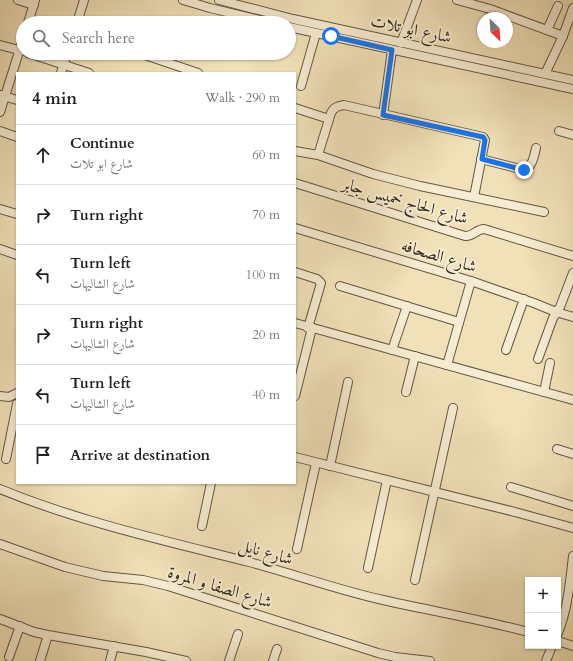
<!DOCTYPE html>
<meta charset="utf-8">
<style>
body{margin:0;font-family:Cardo,Amiri,serif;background:#f2f2f2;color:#222}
.controls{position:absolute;right:12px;bottom:12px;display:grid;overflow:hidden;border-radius:0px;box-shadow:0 1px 3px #0004}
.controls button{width:36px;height:36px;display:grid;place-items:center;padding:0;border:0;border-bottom:1px solid #e0e0e0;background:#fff;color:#222;font:20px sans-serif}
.compass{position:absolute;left:477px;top:12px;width:36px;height:36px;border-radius:50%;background:#fff;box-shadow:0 1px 3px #0004;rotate:155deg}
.stop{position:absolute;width:12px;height:12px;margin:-9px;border:3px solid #1a73e8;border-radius:50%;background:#fff}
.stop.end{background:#1a73e8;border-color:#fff;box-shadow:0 1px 4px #0008}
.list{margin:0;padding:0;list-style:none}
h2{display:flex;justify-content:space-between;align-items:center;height:52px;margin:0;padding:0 16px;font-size:17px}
h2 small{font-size:13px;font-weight:400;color:#767676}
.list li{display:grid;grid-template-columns:26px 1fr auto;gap:12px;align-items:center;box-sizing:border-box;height:60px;padding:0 16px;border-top:1px solid #e0e0e0}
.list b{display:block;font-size:15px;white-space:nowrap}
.list p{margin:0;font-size:13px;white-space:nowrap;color:#767676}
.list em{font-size:13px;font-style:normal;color:#767676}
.icon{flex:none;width:22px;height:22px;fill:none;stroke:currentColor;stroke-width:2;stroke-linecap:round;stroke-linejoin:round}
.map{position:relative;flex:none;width:573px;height:661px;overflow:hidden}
.search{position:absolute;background:#fff;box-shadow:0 1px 3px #0004;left:16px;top:16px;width:280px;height:44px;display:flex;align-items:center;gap:10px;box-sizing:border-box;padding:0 14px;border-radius:22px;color:#767676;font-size:15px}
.panel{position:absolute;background:#fff;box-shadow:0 1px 3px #0004;left:16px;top:72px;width:280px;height:412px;border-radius:0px}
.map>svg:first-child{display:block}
</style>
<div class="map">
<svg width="573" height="661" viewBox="0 0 573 661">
<rect width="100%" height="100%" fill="#f1e1b8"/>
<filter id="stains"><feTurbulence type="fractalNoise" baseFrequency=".005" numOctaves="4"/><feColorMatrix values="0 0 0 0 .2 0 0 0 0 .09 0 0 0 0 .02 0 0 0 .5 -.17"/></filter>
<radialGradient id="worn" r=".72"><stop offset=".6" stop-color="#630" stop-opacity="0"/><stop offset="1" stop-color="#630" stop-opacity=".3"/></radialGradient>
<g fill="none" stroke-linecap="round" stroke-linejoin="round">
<g stroke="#635744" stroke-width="10">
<g id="street">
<polyline points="18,0 34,5"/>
<polyline points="183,0 210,8 272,23"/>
<polyline points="219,0 293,19 573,80"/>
<polyline points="457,0 490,9 563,36"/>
<polyline points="28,23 35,0"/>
<polyline points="77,23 84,0"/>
<polyline points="289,27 573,89"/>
<polyline points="547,30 558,6"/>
<polyline points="401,43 417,0"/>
<polyline points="0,45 23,51"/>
<polyline points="28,53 89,73"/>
<polyline points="139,53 198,73"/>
<polyline points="61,73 67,53"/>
<polyline points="545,74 563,36 573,8"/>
<polyline points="301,86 316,33"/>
<polyline points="1,95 17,100"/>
<polyline points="295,108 329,119"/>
<polyline points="0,112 23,39"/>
<polyline points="383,115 392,50"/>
<polyline points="0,131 17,137"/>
<polyline points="559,131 573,135"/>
<polyline points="295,151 318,155 373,174 420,186 544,212"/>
<path d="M318,155L331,113C334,107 338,106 344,105L483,137L485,140L474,197"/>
<path d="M481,159L524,170C533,166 534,156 536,148"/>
<path d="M295,183L465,236C473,237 476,229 484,229L573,256"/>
<polyline points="0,209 17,214"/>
<polyline points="295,228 471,281 534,303 556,312 573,317"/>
<polyline points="0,249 17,255"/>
<polyline points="295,272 317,279 321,283 308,328"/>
<polyline points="340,286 459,322"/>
<polyline points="295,323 573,400"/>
<polyline points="392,350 407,306"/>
<polyline points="506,350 524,299"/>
<polyline points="538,359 553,318 560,307 573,273"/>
<polyline points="447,365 471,281"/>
<polyline points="406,392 415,356"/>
<polyline points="544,392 550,363"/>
<polyline points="0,396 9,397 17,393"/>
<polyline points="295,396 312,328"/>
<polyline points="557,449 573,454"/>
<polyline points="295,457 515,512 573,528"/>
<polyline points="6,459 17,404"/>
<polyline points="330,466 348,382"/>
<polyline points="511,487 573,506"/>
<path d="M0,489C80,522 166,541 249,562C294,574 338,590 383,600C432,611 480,619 528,632"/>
<polyline points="202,526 211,483"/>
<polyline points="0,544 65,567 103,576 143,580 168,586 378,653 395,657 430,661"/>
<polyline points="297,549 316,463"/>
<polyline points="368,568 387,480"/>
<polyline points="415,580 453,408"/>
<polyline points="0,619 34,632 48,635 146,652 186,661"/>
<path d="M558,633C568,608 570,582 573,556"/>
<polyline points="558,641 573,646"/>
<polyline points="9,657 20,626"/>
<polyline points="40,661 48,635"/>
<polyline points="110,661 114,646"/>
<polyline points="229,661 238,634"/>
<polyline points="273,661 277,649"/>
<polyline points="546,661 552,646"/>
</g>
</g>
<use href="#street" stroke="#f6ecd1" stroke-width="8"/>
</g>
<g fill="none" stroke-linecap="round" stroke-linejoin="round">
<polyline stroke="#1a73e8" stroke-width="5" points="331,36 392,50 383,115 483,137 485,140 482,159 524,170"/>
</g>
<g text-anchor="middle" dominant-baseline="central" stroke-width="4" stroke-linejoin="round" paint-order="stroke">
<g font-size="17" fill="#34291d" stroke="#f6ecd1">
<text transform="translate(411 29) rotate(12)">شارع ابو تلات</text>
<text transform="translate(405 201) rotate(16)">شارع الحاج خميس جابر</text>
<text transform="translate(439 256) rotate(17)">شارع الصحافه</text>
<text transform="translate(266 552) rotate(16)">شارع نايل</text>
<text transform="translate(220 587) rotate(17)">شارع الصفا و المروة</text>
</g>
</g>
<rect width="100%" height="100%" filter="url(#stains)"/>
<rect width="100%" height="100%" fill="url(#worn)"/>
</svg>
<div class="controls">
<button>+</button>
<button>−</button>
</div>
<svg class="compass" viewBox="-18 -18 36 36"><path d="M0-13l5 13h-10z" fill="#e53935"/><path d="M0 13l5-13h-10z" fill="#767676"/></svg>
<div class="stop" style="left:331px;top:36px"></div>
<div class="stop end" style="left:524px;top:170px"></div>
<div class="search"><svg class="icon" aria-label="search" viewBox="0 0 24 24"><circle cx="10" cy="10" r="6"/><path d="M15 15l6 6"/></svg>Search here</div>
<section class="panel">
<h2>4 min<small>Walk · 290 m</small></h2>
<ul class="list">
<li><svg class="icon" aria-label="ahead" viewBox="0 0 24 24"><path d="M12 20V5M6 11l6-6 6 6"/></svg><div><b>Continue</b><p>شارع ابو تلات</p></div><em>60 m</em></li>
<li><svg class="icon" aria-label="right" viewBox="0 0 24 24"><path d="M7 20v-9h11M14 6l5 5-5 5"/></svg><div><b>Turn right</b></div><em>70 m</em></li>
<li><svg class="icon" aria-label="left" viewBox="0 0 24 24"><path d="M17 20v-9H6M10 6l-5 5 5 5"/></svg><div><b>Turn left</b><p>شارع الشاليهات</p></div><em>100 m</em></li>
<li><svg class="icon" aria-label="right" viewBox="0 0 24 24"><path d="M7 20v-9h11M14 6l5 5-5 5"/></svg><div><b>Turn right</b><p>شارع الشاليهات</p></div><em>20 m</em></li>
<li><svg class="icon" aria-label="left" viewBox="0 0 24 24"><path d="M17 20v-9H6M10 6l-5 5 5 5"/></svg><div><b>Turn left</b><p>شارع الشاليهات</p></div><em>40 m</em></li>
<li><svg class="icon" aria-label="arrive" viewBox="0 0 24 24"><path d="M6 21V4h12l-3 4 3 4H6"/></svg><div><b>Arrive at destination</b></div></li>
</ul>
</section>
</div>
